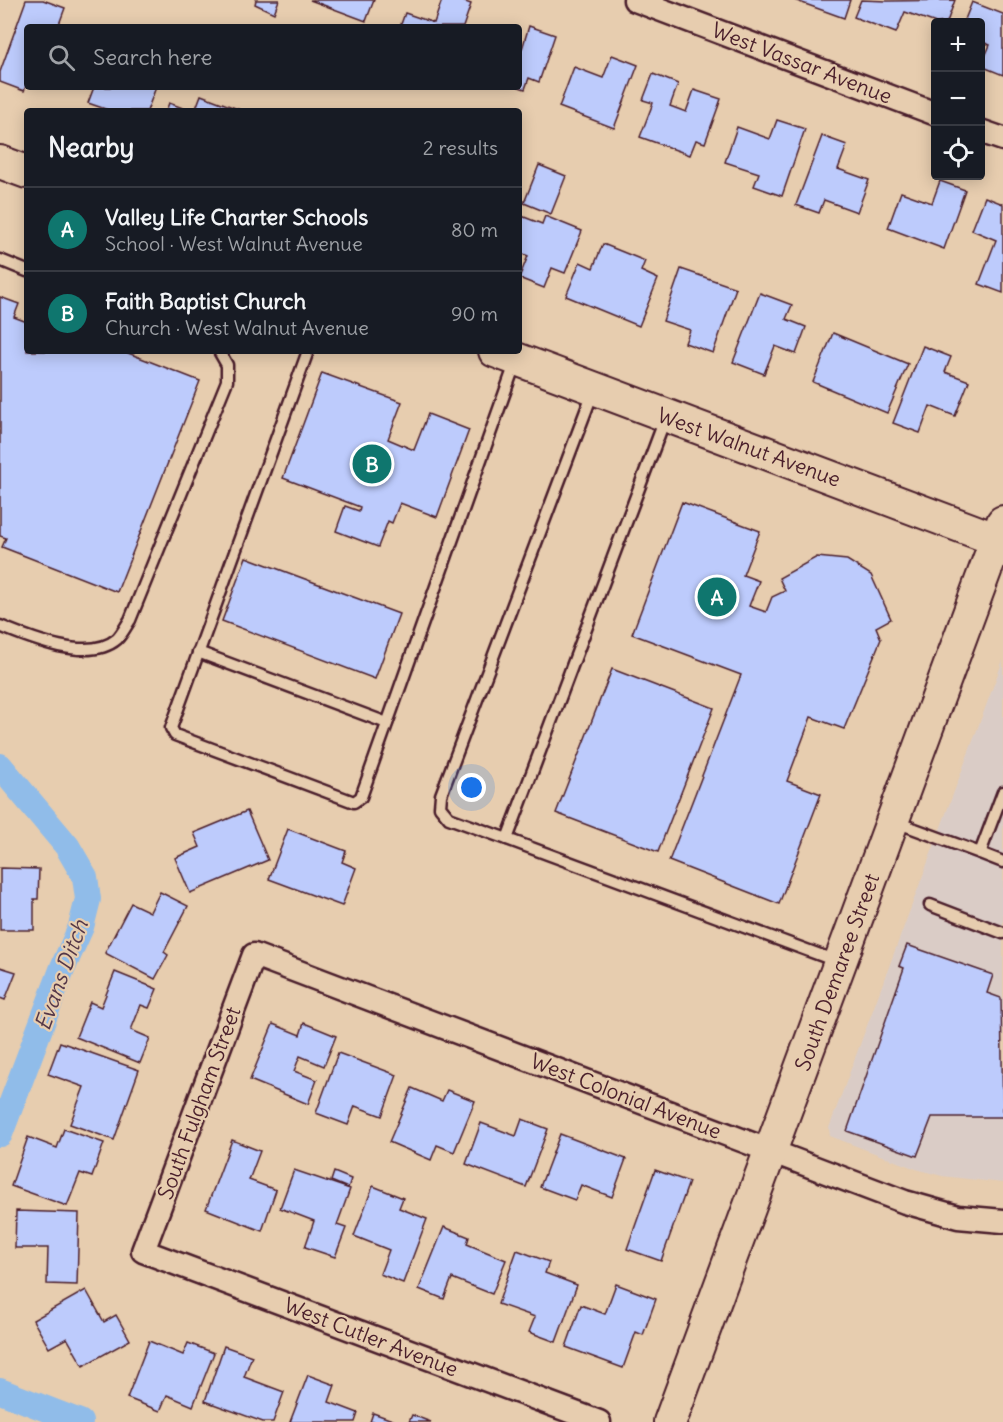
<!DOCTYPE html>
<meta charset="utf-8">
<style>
body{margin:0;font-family:Delius,sans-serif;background:#242831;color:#f1f3f6}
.controls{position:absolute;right:18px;top:18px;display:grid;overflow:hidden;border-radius:6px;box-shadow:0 3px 15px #0003}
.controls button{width:54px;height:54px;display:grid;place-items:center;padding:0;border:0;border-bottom:2px solid #363941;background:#171b24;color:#f1f3f6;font:30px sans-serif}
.you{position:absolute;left:472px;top:788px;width:21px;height:21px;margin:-15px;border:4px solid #fff;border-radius:50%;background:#1a73e8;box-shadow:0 0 0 9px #1a73e833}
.badge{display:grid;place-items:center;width:39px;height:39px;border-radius:50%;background:#0f766e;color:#fff;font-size:20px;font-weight:700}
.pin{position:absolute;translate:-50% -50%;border:3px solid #fff;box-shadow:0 2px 6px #0006}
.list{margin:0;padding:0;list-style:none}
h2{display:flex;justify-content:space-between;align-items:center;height:78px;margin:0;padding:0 24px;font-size:26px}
h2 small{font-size:20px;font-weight:400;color:#9ea1a6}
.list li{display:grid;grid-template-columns:39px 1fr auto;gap:18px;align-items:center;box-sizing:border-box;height:84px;padding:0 24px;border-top:2px solid #363941}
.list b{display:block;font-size:22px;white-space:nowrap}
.list p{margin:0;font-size:20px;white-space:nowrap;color:#9ea1a6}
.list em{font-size:20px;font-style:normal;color:#9ea1a6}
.icon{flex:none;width:33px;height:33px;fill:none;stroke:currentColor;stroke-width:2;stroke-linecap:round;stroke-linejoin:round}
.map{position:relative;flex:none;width:1003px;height:1422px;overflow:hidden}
.search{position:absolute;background:#171b24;box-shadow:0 3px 15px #0003;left:24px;top:24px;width:498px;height:66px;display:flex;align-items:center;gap:15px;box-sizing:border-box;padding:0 21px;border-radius:6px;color:#9ea1a6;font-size:22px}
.panel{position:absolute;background:#171b24;box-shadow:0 3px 15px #0003;left:24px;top:108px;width:498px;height:246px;border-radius:6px}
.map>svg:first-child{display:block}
</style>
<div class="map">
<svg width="1003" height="1422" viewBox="0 0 1003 1422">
<rect width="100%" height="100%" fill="#e7cdaf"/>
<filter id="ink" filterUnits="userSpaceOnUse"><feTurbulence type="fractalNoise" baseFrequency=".0167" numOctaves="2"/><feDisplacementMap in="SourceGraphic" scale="12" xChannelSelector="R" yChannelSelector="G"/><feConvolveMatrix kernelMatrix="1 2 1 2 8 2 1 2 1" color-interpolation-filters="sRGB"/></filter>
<g filter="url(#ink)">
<polygon fill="#daccc6" points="1003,660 1003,1183 942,1176 916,1169 830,1136 829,1128"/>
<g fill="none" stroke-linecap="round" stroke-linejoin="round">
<g stroke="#90bce9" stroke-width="26">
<polyline points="0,766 67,846 85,877 88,899 81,927 63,967 0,1134"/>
<polyline points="0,1391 80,1422"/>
</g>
</g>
<g fill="#bdcbfc" stroke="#4a1f2b" stroke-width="1.5">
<polygon points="26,0 43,0 65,8 58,27 27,27 27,83 24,91 0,82 0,72"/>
<polygon points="256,0 279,0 274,13 255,4"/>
<polygon points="310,0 374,0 366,21"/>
<polygon points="442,0 460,0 471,4 463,27 400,27 405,13 434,23"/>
<polygon points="794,0 850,0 844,18"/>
<polygon points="861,0 887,1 955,0 947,22 936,23 905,12 896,33 854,17"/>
<polygon points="972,2 1003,14 1003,75 981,66 990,45 980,41 980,22 964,22"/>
<polygon points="529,26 555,35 539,82 529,78 525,89 519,87 519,48 522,49"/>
<polygon points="612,55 638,65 614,128 559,107 574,67 603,78"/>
<polygon points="653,74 678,84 670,106 686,112 694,90 721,99 705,143 696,140 690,155 640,137 653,103 643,100"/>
<polygon points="94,87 156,87 147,111 111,111 88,103"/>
<polygon points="201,95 243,111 195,111"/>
<polygon points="169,103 191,111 166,111"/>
<polygon points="777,120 805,129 782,196 754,186 759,173 725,162 737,127 770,139"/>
<polygon points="822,136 847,145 838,169 869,180 857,212 824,200 819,213 796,205"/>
<polygon points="539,165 566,176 551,214 524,203"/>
<polygon points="940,181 965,190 944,249 888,228 901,192 932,203"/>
<polygon points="985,197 1003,204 1003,293 979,284 996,240 972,230"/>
<polygon points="519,215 542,224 545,216 582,231 565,273 552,268 544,288 519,278 528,256 519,252"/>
<polygon points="603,244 645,261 641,271 658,279 639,326 566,296 580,262 593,268"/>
<polygon points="681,269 736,288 713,353 685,343 690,330 663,321"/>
<polygon points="760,293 792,305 786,319 806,327 796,354 775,346 764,374 733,362"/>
<polygon points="0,297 19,304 14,317 27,322 27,351 123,351 200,381 117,592 2,547 6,538 0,536"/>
<polygon points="833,333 908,364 887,413 813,382"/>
<polygon points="923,346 951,357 945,372 969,381 955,416 930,406 920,433 893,423"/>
<polygon points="322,373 402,402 388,439 414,450 428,414 469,430 437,517 400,503 392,523 388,521 378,547 336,531 345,506 359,511 360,507 283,478"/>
<polygon points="682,502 760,531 743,575 759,581 749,606 766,612 772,597 785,591 779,578 817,557 847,560 871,575 891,619 876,627 881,639 844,729 811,717 787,781 821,794 779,904 669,861 741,675 632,634"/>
<polygon points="246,557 399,614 375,679 222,621"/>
<polygon points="612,669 714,708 658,852 556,813"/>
<polygon points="247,811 268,860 190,893 175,858 200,847 194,833"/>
<polygon points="288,829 346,851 342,862 356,868 342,906 269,879"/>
<polygon points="0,868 39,869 38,899 34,899 34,930 0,930"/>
<polygon points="160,892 188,906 164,952 168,955 155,979 105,953 131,903 150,912"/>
<polygon points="907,945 993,975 987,993 1001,998 1003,1117 932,1117 917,1156 847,1131 904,968 899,966"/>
<polygon points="0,967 16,972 5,1000 0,998"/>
<polygon points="115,972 157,989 149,1008 141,1005 131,1030 150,1038 140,1063 76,1037 90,1002 101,1007"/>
<polygon points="304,1023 336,1036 324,1066 300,1056 294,1071 317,1080 308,1104 250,1080 273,1024 300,1035"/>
<polygon points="60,1042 139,1070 114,1140 70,1124 84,1087 48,1074"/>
<polygon points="338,1053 397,1075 382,1116 355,1106 348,1125 316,1113"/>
<polygon points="412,1088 442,1101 447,1090 475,1101 454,1152 437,1145 431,1160 389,1142"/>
<polygon points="522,1119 548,1129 526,1187 466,1164 481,1123 516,1136"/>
<polygon points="64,1129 104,1143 92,1177 80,1173 67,1206 11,1186 28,1137 57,1148"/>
<polygon points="560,1134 626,1159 612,1197 581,1185 575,1200 540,1187"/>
<polygon points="232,1140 260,1151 249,1180 276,1190 262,1231 206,1209"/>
<polygon points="294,1170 350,1189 337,1225 346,1228 335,1257 305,1247 314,1221 280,1208"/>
<polygon points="655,1170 689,1182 661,1261 627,1249"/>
<polygon points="334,1172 351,1179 348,1188 331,1181"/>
<polygon points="373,1186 403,1198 399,1208 427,1219 403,1283 380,1274 389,1250 354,1236"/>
<polygon points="16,1211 79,1213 77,1285 47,1284 48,1248 15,1248"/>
<polygon points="444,1227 469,1237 467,1244 506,1260 492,1294 452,1278 444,1299 419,1289"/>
<polygon points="517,1250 549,1262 545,1273 577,1285 556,1342 529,1332 535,1317 498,1304"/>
<polygon points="616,1284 656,1299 643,1335 636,1332 623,1368 566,1347 581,1305 605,1314"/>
<polygon points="86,1290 104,1322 116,1315 130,1340 83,1366 67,1338 49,1348 33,1320"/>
<polygon points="149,1341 183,1355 188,1343 214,1353 193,1406 167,1395 160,1411 127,1398"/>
<polygon points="224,1346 252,1356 244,1377 284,1392 273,1422 263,1422 205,1401"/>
<polygon points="308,1375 335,1385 329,1402 358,1413 355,1422 290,1422"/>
<polygon points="373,1413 398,1422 370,1422"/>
<polygon points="412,1415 431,1422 409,1422"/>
</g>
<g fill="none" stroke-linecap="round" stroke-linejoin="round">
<g stroke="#4a1f2b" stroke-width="15">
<g id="service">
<polyline points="0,260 27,271"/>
<polyline points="308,351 171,728 175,735 354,802 361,797 516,361"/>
<polyline points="593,392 441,795 440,807 449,818 507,839 665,419"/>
<path d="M0,626C29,638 89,663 117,639C122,634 126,626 130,620L227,381V365L219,351"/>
<polyline points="198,652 387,723"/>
<polyline points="1003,792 980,853 1003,862"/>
<polyline points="896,822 980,853"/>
<polyline points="507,839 839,962"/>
<polyline points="930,905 1003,933"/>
</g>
</g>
<g stroke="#4a1f2b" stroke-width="27">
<g id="minor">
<polyline points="635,0 936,114"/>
<polyline points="980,131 1003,139"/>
<polyline points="599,1422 143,1251 254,955 905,1202 958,1217 1003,1221"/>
</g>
</g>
<g stroke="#4a1f2b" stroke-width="36">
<g id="secondary">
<polyline points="0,162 27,172"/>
<polyline points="495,351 1003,542"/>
<polyline points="670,1422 1003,522"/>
</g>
</g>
<use href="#service" stroke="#e7cdaf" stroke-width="10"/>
<use href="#minor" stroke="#e7cdaf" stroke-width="22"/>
<use href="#secondary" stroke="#e7cdaf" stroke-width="32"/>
</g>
</g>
<g text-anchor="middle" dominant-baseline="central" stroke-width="4.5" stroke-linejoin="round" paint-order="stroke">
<g font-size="21" fill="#4a1f2b" stroke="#e7cdaf">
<text transform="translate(802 63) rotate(21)">West Vassar Avenue</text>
<text transform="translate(749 447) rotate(20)">West Walnut Avenue</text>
<text transform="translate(837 972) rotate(-70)">South Demaree Street</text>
<text transform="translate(626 1096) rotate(21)">West Colonial Avenue</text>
<text transform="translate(199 1103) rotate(-70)">South Fulgham Street</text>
<text transform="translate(371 1337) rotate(21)">West Cutler Avenue</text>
</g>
<g font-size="22" font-style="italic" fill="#543748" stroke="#e7cdaf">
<text transform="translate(61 975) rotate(-70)">Evans Ditch</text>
</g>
</g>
</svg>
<div class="controls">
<button>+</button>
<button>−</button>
<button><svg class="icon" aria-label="locate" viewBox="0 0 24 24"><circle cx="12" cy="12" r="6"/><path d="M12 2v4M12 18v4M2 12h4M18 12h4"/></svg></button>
</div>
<div class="you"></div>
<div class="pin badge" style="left:717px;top:597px">A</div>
<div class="pin badge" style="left:372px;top:464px">B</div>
<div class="search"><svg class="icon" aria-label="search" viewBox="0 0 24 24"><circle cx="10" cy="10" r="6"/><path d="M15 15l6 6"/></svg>Search here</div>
<section class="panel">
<h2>Nearby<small>2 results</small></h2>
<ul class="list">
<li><span class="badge">A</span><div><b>Valley Life Charter Schools</b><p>School · West Walnut Avenue</p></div><em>80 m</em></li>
<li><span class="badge">B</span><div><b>Faith Baptist Church</b><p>Church · West Walnut Avenue</p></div><em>90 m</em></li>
</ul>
</section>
</div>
